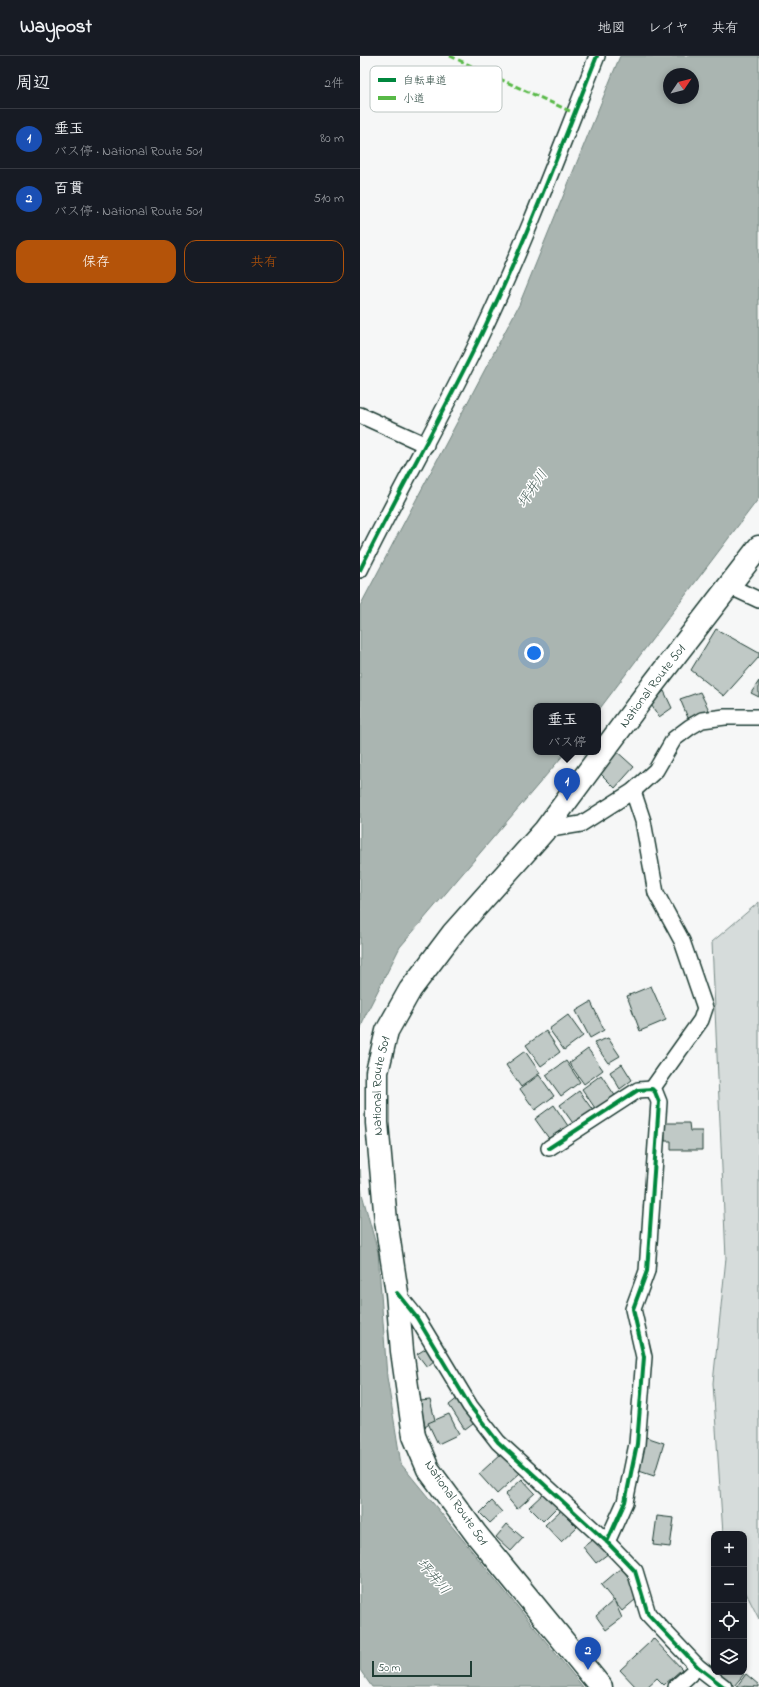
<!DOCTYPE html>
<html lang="ja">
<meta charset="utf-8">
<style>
body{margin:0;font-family:"Indie Flower","Klee One",sans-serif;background:#20242c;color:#f1f3f6}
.controls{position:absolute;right:12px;bottom:12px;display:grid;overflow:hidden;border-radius:8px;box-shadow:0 2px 6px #0003}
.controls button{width:36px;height:36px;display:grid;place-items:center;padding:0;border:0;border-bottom:1px solid #363941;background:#171b24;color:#f1f3f6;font:20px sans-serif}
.compass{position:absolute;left:303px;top:12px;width:36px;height:36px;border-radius:50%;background:#171b24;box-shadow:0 2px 6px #0003;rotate:55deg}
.scale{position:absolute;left:12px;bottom:10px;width:100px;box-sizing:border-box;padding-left:4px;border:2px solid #1f3d34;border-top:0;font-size:11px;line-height:14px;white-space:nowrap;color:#1f3d34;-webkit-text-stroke:3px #fff;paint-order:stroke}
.you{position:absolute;left:174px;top:597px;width:14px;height:14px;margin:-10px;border:3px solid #fff;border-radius:50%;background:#1a73e8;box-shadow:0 0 0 6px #1a73e833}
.badge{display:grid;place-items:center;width:26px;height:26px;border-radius:50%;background:#b45309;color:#fff;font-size:13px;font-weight:700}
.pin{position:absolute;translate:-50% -33px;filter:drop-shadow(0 1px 2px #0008)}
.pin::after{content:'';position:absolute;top:21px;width:14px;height:12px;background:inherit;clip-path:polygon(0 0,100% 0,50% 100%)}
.popup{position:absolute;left:173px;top:647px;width:68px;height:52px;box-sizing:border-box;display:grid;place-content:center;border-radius:8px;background:#171b24;filter:drop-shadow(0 1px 3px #0005);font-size:13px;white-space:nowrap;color:#9ea1a6}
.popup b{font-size:15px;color:#f1f3f6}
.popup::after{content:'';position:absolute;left:50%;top:100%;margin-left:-8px;border:8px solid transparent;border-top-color:#171b24}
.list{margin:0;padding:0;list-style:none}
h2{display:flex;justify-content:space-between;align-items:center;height:52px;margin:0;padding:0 16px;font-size:17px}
h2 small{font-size:13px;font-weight:400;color:#9ea1a6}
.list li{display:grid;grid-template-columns:26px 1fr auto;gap:12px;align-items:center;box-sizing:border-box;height:60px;padding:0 16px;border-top:1px solid #363941}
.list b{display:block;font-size:15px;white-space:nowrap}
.list p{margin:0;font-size:13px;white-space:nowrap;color:#9ea1a6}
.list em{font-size:13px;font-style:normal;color:#9ea1a6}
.actions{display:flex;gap:8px;padding:12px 16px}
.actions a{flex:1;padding:9px 0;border:1px solid #b45309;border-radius:12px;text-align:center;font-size:14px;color:#b45309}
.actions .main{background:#b45309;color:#fff}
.icon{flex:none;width:22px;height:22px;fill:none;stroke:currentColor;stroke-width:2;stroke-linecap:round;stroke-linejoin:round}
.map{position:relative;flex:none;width:399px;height:1631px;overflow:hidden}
header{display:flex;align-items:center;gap:24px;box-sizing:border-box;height:56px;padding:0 20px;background:#171b24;border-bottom:1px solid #363941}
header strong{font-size:19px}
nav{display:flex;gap:22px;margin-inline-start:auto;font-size:14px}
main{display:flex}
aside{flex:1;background:#171b24}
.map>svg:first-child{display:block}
</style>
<header>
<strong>Waypost</strong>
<nav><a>地図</a><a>レイヤ</a><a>共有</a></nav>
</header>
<main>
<aside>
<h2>周辺<small>2件</small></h2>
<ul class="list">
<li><span class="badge" style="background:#1a4fb4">1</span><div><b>垂玉</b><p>バス停 · National Route 501</p></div><em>80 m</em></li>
<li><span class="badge" style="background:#1a4fb4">2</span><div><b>百貫</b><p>バス停 · National Route 501</p></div><em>510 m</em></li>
</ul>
<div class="actions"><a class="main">保存</a><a>共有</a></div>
</aside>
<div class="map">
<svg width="399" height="1631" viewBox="0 0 399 1631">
<rect width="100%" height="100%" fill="#f6f7f7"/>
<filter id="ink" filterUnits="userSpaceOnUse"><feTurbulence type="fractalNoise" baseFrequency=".025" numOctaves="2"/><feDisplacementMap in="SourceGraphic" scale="8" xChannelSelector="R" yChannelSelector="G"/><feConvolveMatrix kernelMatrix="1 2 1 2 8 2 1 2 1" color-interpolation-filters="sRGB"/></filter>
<g filter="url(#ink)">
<polygon fill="#d6dcdb" stroke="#7a8c88" points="399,846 399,1563 384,1533 384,1478 363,1478 353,1327 366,1202 352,886"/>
<g fill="#aab5b1" stroke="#72857f" fill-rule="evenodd">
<path d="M260,0H399V442L238,655V650H176V696H206L40,891L5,960L0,975V550L159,249ZM309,18H333V42H309Z"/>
<polygon points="0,1113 2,1138 18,1196 27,1321 41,1408 223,1631 12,1631 0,1614"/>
</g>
<g fill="#c0c9c6" stroke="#1f3d34">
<polygon points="356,573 399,597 399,601 364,640 331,614"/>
<polygon points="399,625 399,641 391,637"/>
<polygon points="304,635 312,652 299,661 290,647"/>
<polygon points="340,636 349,654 328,662 320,643"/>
<polygon points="254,693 274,711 255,732 238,715"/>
<polygon points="291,930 306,964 280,975 267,940"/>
<polygon points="231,946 244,974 230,982 216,955"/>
<polygon points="208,959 223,980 204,994 189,973"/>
<polygon points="186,975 200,996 181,1010 166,989"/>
<polygon points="248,982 260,1000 248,1007 234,987"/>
<polygon points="228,993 243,1014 224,1028 209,1007"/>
<polygon points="165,995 180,1017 161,1031 146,1009"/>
<polygon points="206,1005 220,1026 201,1040 186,1019"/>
<polygon points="262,1008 272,1024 260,1033 250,1016"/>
<polygon points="179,1019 194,1040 175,1054 160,1033"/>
<polygon points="241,1019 256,1041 237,1055 222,1033"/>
<polygon points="219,1035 234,1056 215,1070 200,1049"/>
<polygon points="194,1049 208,1070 190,1084 175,1063"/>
<polygon points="304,1067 329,1067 330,1075 342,1075 342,1094 311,1094 311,1085 305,1085"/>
<polygon points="67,1292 76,1303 67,1311 57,1298"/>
<polygon points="99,1341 117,1365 105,1374 89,1349"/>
<polygon points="70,1344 75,1364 65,1371 60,1345"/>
<polygon points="89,1358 99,1378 78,1388 68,1367"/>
<polygon points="286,1381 304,1387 294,1420 276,1414"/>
<polygon points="142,1397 160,1417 137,1438 119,1418"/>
<polygon points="162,1423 175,1437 157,1453 145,1439"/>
<polygon points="184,1437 197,1451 183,1465 169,1451"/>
<polygon points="132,1445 142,1456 130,1467 120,1457"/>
<polygon points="201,1454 217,1471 201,1486 185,1469"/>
<polygon points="297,1460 314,1462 310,1491 293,1489"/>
<polygon points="147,1468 163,1482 151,1495 136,1481"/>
<polygon points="236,1481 249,1497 236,1507 223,1491"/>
<polygon points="261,1512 282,1538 262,1555 241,1529"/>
<polygon points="254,1544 262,1562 246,1574 236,1560"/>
<polygon points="293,1582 322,1613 304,1629 297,1622 287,1631 276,1631 260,1614 290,1586"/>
<polygon points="362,1616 381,1616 384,1618 374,1630 360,1618"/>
<polygon points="386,1618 399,1629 399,1631 377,1630"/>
</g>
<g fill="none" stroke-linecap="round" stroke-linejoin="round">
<g stroke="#1f3d34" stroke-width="18">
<g id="minor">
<polyline points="0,359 66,389"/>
<path d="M0,514C39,434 84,357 122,277C165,187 200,93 237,0"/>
<polyline points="369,530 399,544"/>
<polyline points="273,735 283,765 296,837 322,885 345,952 341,964 292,1033"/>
<polyline points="185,774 221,768 273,735 296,714 314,683 330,671 342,664 365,661 399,661"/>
<polyline points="189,1092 278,1034 292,1033 295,1036 299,1046 287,1215 273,1253 284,1301 277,1388 265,1446 247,1486"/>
<polyline points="37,1237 57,1262 110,1350 138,1386 247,1486 275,1515 288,1558 338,1611 364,1631"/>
<polyline points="316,1631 338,1611"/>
</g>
</g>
<g stroke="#1f3d34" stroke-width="25">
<g id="trunk">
<path id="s1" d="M241,1631L116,1478L68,1413L54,1380L42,1295L37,1237L26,1165L17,1067V1016L27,975L50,934L93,877L185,774L294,627L399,491"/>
</g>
</g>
<use href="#minor" stroke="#fff" stroke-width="15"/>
<use href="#trunk" stroke="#fff" stroke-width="22"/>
<polyline stroke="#58b947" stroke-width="3" stroke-dasharray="6 3" stroke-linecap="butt" points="90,0 214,57"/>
<g stroke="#fff" stroke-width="6">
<g id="cycleway">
<path d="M0,514C39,434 84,357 122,277C165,187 200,93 237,0"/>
<polyline points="189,1092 278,1034 292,1033 295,1036 299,1046 287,1215 273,1253 284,1301 277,1388 265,1446 247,1486"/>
<polyline points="37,1237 57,1262 110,1350 138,1386 247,1486 275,1515 288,1558 338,1611 364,1631"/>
</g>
</g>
<use href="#cycleway" stroke="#00873e" stroke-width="4"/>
</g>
</g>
<g text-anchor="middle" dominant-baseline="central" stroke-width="3" stroke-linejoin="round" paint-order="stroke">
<g font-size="13" fill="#1f3d34" stroke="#fff">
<text stroke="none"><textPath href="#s1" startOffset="1159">National Route 501</textPath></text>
<text stroke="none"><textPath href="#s1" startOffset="667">National Route 501</textPath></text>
<text transform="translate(96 1447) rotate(55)">National Route 501</text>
</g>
<g font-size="14" font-style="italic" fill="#49615a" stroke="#fff">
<text transform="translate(173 433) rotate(-56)">坪井川</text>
<text transform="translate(73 1521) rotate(50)">坪井川</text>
</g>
</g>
<rect x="10" y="10" width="132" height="46" rx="6" fill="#fff" stroke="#bcc5c2" stroke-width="1"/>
<rect x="18" y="22" width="18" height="4" fill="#00873e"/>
<rect x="18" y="40" width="18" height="4" fill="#58b947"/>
<g font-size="11" fill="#1f3d34">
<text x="43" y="28">自転車道</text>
<text x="43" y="46">小道</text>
</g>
</svg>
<div class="controls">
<button>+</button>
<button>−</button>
<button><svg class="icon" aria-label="locate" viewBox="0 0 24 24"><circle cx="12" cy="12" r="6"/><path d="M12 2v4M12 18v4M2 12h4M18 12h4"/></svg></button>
<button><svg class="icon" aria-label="layers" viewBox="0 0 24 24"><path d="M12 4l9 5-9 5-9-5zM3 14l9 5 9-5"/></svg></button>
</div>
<svg class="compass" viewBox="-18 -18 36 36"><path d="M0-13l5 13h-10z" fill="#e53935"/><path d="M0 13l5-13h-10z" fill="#9ea1a6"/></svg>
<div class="scale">50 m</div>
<div class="you"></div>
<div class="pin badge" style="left:207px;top:745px;background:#1a4fb4">1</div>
<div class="popup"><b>垂玉</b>バス停</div>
<div class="pin badge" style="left:228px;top:1614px;background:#1a4fb4">2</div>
</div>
</main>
